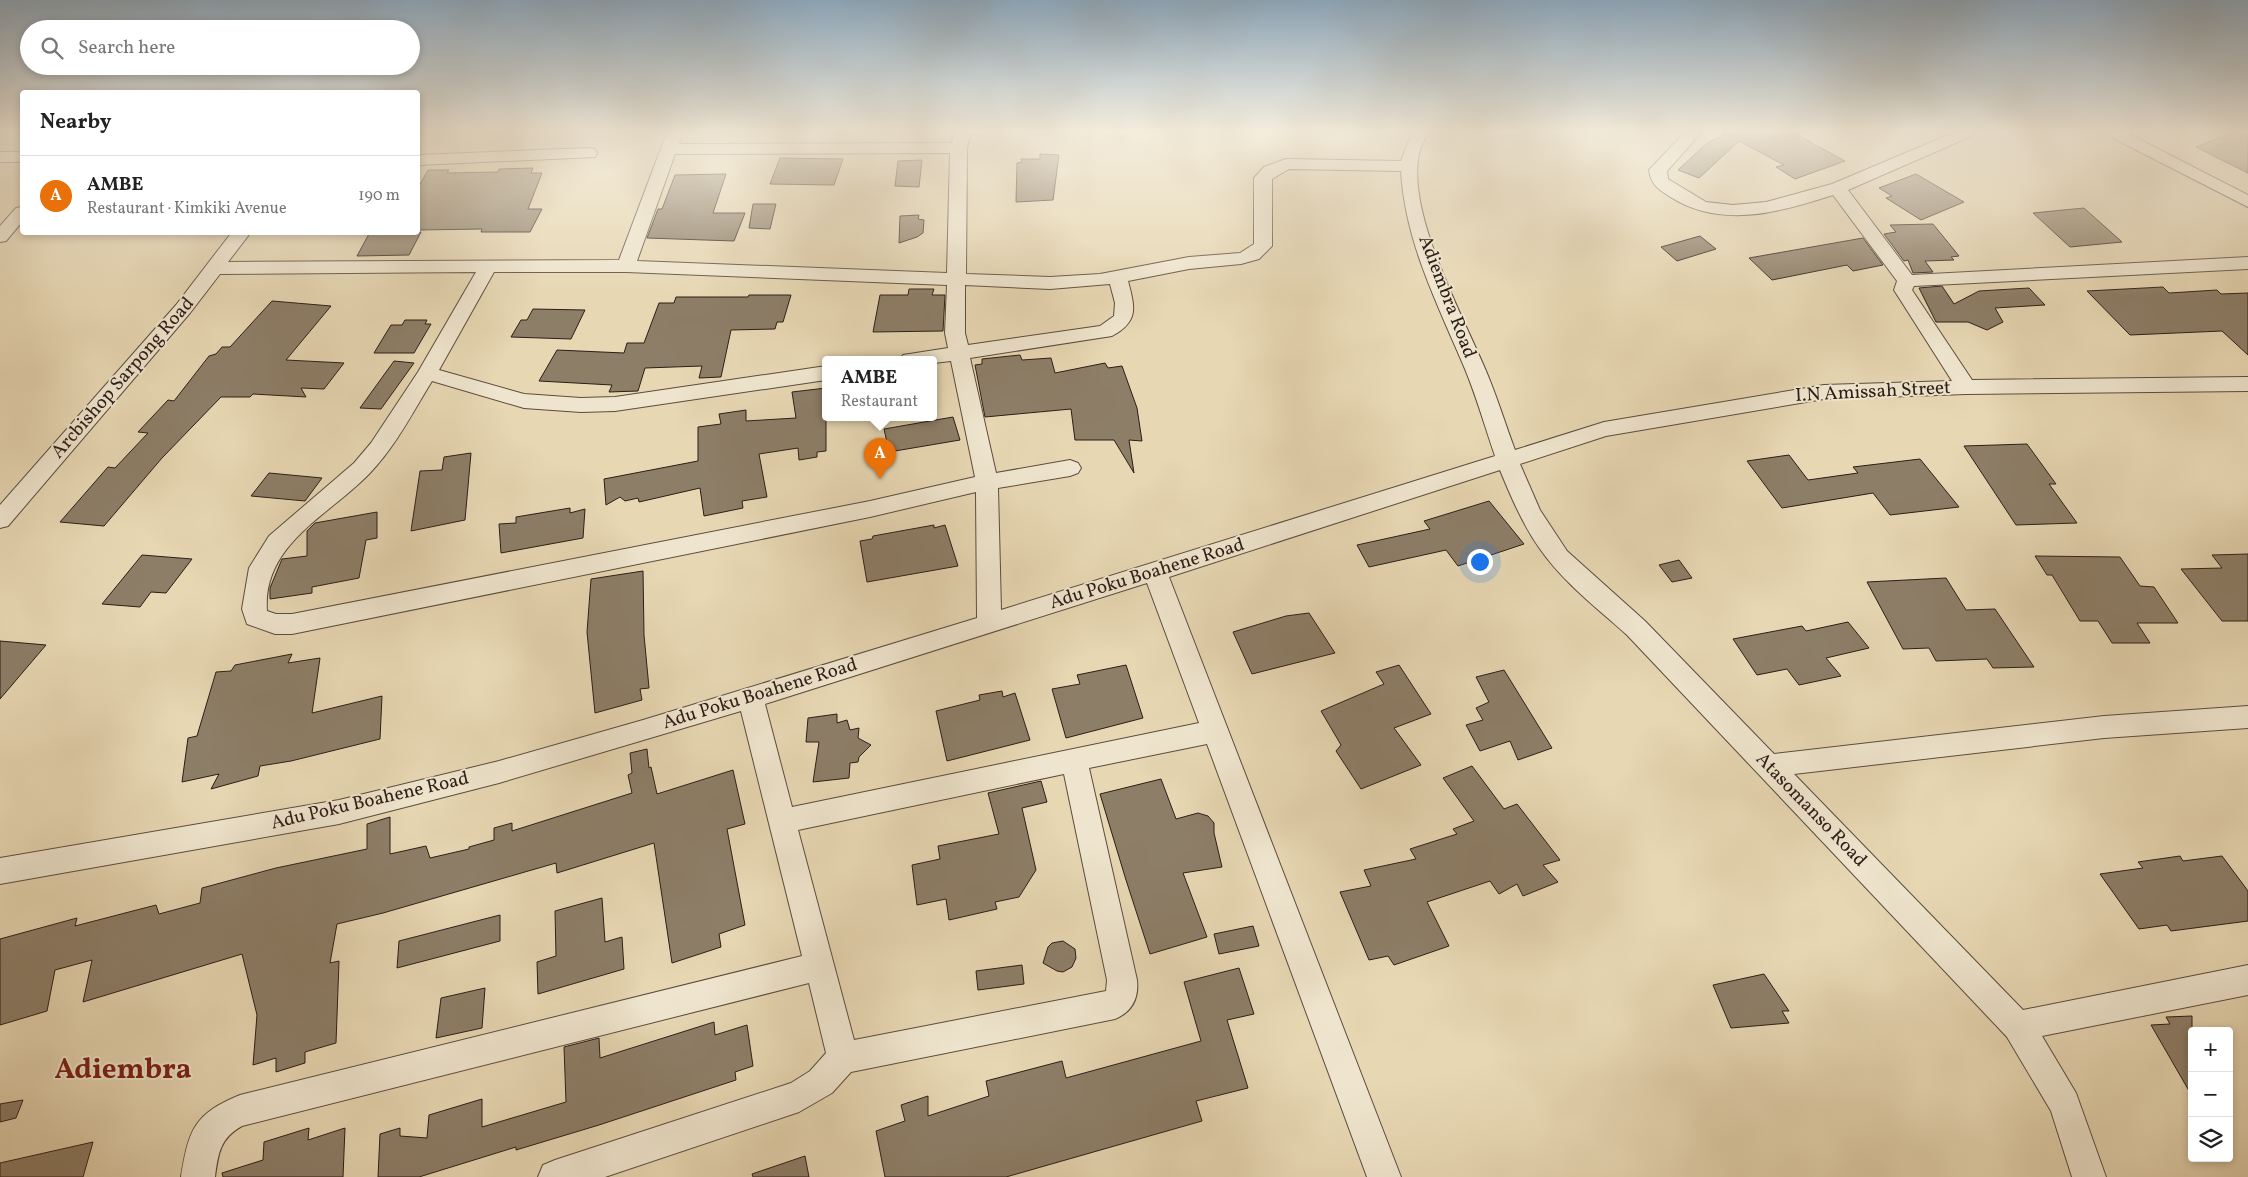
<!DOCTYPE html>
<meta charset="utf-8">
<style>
body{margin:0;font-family:Vollkorn,serif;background:#f6f6f6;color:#222}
.controls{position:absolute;right:15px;bottom:15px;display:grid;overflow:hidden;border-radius:5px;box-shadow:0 2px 8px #0003}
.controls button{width:45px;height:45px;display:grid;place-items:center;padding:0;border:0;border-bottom:1px solid #e0e0e0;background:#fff;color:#222;font:25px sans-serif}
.you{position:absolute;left:1479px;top:561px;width:18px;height:18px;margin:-12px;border:4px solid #fff;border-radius:50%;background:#1a73e8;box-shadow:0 0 0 8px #1a73e833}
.badge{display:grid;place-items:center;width:32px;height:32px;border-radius:50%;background:#8f2418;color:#fff;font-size:16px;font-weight:700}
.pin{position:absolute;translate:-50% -41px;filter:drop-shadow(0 1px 2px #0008)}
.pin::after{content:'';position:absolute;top:26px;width:18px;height:15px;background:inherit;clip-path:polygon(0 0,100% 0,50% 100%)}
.popup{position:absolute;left:822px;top:356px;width:115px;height:65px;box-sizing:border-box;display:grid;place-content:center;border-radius:5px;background:#fff;filter:drop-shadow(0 1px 4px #0005);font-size:16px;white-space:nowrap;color:#767676}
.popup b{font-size:19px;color:#222}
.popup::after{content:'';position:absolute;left:50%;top:100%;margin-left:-10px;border:10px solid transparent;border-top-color:#fff}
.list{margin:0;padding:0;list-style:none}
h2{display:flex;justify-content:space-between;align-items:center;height:65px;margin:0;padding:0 20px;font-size:21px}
h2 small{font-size:16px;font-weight:400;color:#767676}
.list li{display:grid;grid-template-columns:32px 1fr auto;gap:15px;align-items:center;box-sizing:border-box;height:80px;padding:0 20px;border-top:1px solid #e0e0e0}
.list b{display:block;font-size:19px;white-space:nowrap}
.list p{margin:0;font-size:16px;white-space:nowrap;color:#767676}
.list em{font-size:16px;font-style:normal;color:#767676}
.icon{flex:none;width:28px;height:28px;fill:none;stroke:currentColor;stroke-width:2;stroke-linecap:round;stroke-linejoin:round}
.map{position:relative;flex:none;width:2248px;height:1177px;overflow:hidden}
.search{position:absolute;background:#fff;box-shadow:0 2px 8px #0003;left:20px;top:20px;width:400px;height:55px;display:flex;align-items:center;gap:12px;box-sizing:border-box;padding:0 18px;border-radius:28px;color:#767676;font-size:19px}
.panel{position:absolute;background:#fff;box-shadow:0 2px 8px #0003;left:20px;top:90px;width:400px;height:145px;border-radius:5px}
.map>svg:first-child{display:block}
</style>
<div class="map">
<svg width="2248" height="1177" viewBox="0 0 2248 1177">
<rect width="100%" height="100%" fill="#e7d7b3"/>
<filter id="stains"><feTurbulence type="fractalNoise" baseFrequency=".004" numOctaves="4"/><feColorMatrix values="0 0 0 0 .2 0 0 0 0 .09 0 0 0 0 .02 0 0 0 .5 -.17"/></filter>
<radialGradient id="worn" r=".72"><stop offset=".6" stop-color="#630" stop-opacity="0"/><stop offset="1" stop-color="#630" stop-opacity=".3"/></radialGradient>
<g fill="#8d7e68" stroke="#2c1d17">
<polygon points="1722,132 1764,132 1772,136 1778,132 1792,132 1845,161 1795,179 1776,167 1784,165 1739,141 1699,178 1678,170 1707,143 1726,134"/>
<polygon points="2233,132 2248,132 2248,173 2196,147"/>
<polygon points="1040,154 1059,155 1053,200 1016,202 1017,163 1022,162 1021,159 1040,159"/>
<polygon points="780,158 843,159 834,185 770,184"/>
<polygon points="922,160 919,187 895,186 898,161"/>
<polygon points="533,168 531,173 542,173 528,209 542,209 530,232 481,232 482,229 418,230 418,188 428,170 449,170 447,173 498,172 499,169"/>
<polygon points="726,174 713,213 745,213 734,241 647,238 658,209 662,209 675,175"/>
<polygon points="1916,174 1964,202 1921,220 1886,198 1892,196 1879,188"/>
<polygon points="753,204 776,204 770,229 749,228"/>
<polygon points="2084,208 2122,242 2070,247 2033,213"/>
<polygon points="919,215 918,219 924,220 923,233 917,237 899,243 900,216"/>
<polygon points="1933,224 1959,256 1951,257 1954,260 1925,261 1933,272 1913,273 1908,260 1904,261 1884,234 1896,232 1890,225"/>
<polygon points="370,232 421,232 409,255 357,256"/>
<polygon points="1700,236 1716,249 1677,261 1661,247"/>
<polygon points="1863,238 1883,265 1853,271 1847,265 1772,280 1749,258"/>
<polygon points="1942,286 1954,304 1979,291 2029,288 2045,305 1995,308 2003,322 1987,330 1968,322 1936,322 1919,288"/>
<polygon points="2163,287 2169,293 2217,290 2221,294 2248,293 2248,355 2222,331 2130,335 2087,291"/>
<polygon points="909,289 934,289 932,295 945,295 943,331 873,332 880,295 908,295"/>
<polygon points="749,295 791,295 783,322 777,322 775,329 731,330 721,377 699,378 702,366 645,368 638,391 609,392 612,385 539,381 557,350 624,353 627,343 644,343 659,303 674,303 676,297 748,297"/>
<polygon points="272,301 331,306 286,360 344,363 324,389 301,388 306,397 253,394 250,397 221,397 162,458 104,526 60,522 108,467 115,468 148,433 138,432 168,400 174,401 209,356 216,354 222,347 230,347"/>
<polygon points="533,309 585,310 571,339 511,337 521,320 527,320"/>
<polygon points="405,320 427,320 425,324 431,324 414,353 374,353 391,325 402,325"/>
<polygon points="1020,355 1022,360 1051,358 1055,373 1105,363 1108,368 1122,366 1137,408 1142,441 1129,440 1134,473 1114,440 1075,440 1071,409 985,417 975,365 982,364 982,359"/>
<polygon points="394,361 414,363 381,409 360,408"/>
<polygon points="826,388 826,451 817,452 817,457 799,460 798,448 759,454 767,497 742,501 743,508 704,516 700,488 639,502 638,498 625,501 620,497 606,505 604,479 698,461 698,427 721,424 719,414 746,410 746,421 796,418 792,392"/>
<polygon points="953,417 960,440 889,452 884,429"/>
<polygon points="2027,444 2056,484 2049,484 2077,523 2016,525 1964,446"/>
<polygon points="471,453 465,520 411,531 420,471 442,470 444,457"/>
<polygon points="1789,455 1808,480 1858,473 1853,467 1920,459 1959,507 1890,515 1873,493 1782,508 1747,461"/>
<polygon points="269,473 322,478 305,501 251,496"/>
<polygon points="1489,501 1524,544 1458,566 1446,550 1369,567 1357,545 1430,529 1424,521"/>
<polygon points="570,508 570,513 585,509 583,538 501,553 499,524 516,523 516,517"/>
<polygon points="377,512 377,538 366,540 359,578 312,587 312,593 270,599 270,588 282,559 307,556 307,531 315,523"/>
<polygon points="934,525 934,528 945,525 958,566 867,582 860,541 872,539 873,536"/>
<polygon points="2248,554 2248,621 2222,621 2181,569 2222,568 2212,555"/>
<polygon points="142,555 192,559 166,593 151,592 140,607 102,604"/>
<polygon points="2035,556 2120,557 2140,586 2154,587 2178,623 2137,623 2150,643 2112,643 2098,621 2080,621 2052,575 2047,575"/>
<polygon points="1679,560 1692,578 1672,582 1659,565"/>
<polygon points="643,571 644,635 649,688 640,689 642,700 595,713 587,632 591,579"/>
<polygon points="1946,578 1966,610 1995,609 2034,667 1993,668 1987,659 1936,661 1929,648 1903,649 1867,582"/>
<polygon points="1309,613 1335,653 1252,674 1233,632 1286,616"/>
<polygon points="1848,622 1869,648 1826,658 1841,676 1799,685 1787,669 1757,675 1733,639 1802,626 1806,631"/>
<polygon points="0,641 46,645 0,699"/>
<polygon points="292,654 288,663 320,658 312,713 382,696 380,739 291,761 260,766 258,776 211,789 219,774 182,782 188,738 197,736 216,672 231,671 235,665"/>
<polygon points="1126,665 1143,718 1066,738 1052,689 1080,684 1077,675"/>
<polygon points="1399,665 1431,714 1394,728 1421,765 1361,789 1336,751 1341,745 1321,711 1384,684 1376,672"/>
<polygon points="1504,670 1552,748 1518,760 1510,741 1480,751 1466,725 1483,720 1476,708 1489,702 1476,677"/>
<polygon points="1002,691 1003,697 1015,693 1030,740 947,761 936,711 980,700 979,695"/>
<polygon points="837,714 837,723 847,720 850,730 859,728 858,738 871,745 859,757 858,762 850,763 849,778 813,782 819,742 806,742 808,718"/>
<polygon points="647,749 649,768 651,767 657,794 733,770 745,824 727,829 745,925 719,934 721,947 672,963 654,843 557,873 556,863 383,913 337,924 330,963 339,961 336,1043 305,1052 305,1063 276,1072 276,1058 253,1065 257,1015 242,954 83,1002 92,960 55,970 47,1011 0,1025 0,939 77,918 75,926 156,905 159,914 200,903 202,888 276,868 367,849 367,824 390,817 390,854 426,846 430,858 469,849 469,847 494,840 494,828 512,823 512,831 632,793 628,775 632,773 630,753"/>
<polygon points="1472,766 1504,809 1517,804 1560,860 1543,865 1558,882 1523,896 1517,884 1499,894 1490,881 1427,902 1449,946 1394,965 1388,956 1369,960 1340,892 1371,886 1364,870 1416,859 1410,849 1457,834 1453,829 1474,821 1443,778"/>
<polygon points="1161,779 1176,819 1198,813 1208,816 1214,823 1214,833 1222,867 1183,873 1207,937 1150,954 1126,880 1100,794"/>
<polygon points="1041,781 1047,802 1022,808 1036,870 1019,897 995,902 997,909 949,920 946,899 917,905 912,865 940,859 938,846 999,834 988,793"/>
<polygon points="2180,856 2183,861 2222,856 2248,891 2248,921 2171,931 2167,925 2139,929 2100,874 2143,868 2138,862"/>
<polygon points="602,898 605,942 622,937 624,969 538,994 537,962 556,956 555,911"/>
<polygon points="500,915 500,941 397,968 399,941"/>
<polygon points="1253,926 1259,946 1219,954 1214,934"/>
<polygon points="1063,941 1075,949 1076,958 1072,967 1063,972 1057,971 1043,963 1048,947 1052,943"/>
<polygon points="1022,965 1024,984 978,990 976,971"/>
<polygon points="1239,968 1254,1014 1227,1020 1248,1088 1196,1101 1202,1121 1006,1177 885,1177 876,1131 905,1121 901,1105 928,1096 928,1116 989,1096 986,1081 1062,1061 1066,1078 1201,1041 1184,982"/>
<polygon points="1764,974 1789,1011 1782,1011 1789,1023 1731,1028 1713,985"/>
<polygon points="485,988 482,1028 436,1038 441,998"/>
<polygon points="2192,1016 2192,1096 2151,1025 2170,1024 2166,1017"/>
<polygon points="714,1022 715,1035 747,1025 753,1066 735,1072 736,1080 599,1125 516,1150 516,1147 419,1177 378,1177 380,1134 400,1128 400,1136 427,1138 429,1115 482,1099 482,1127 566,1102 564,1047 599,1038 600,1058"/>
<polygon points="23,1100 16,1118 0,1122 0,1104"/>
<polygon points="309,1128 308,1140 345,1128 343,1177 223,1177 222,1173 263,1160 264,1142"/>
<polygon points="93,1142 83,1177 0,1177 0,1163"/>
<polygon points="805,1156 809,1177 753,1177 752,1174"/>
</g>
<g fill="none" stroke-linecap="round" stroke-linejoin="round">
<g stroke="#5b4c3e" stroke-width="2">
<g id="minor">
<path d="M667,132H683L679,144L952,143L955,132H971L967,148L966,274L1050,277L1100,274L1189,257L1240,253L1254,244V178L1264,167L1286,159L1401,161L1412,132H1428C1424,141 1419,150 1418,160C1410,220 1463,316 1486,371C1497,397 1505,423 1515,450L1604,422L1824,385L1952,381L1894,290L1897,281L1833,195C1781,212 1722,229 1672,198C1660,190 1651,186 1649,170L1685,132H1702L1667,171L1668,179L1706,202L1733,205L1766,202L1832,184L1955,132H1976L1974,135L1848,190L1912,275L2248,257V269L1914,286L1912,290L1972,380L2248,377V391L1966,394L1824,399L1606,436L1520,464L1540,510L1567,551L1645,621L1774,754L2104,716L2248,706V728L2104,738L1794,774L2023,1010L2248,965V995L2042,1036L2076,1093L2106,1177H2072L2051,1111L2007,1037L1627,635C1597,608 1563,582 1540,549C1523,525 1511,497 1500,470L1169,577L1401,1177H1367L1207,744L1089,768L1137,980C1139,998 1132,1012 1115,1019L851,1072L832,1093L799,1112L605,1177H538L543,1165L555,1160L791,1083L810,1071L826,1053L809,983L242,1126C220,1138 218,1154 215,1177H181C189,1129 194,1114 240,1095L802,956L741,711L499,783L339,824L0,884V858L339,800L499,761L643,720L977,618L976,492L870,517L292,634H275L247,624L242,609L249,568L269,536L354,463L371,443L418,372L476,272L220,274L190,313L8,526L0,528V505L176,305L232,232H251L228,262L619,260ZM950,153L947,273L637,261L675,154ZM1289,169L1401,171C1405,242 1438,305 1465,369C1477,398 1485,427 1495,456L1001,610L998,488L1070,476L1078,473L1081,468L1078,463L1070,460L996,473L970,358L1112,336C1139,321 1135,308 1128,281L1189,269L1241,264L1259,259L1272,246V179ZM494,272H626L947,285L945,333L948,348L903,355L900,360H934V363L951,361L975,477L870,501L292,614H276L267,611C262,544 330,515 370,473C395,447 413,412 432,381L524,408L581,412L615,411L826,380V366L615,397L581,398L524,394L439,370ZM1110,284L1115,303L1114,316L1100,326L968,345L965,333V285L1050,289ZM1147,583L1199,723L792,807L765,704ZM1064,774L1107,980L1106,991L854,1040L798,830Z"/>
<polygon points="2105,132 2125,132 2248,195 2248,207 2107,135"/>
<polygon points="589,148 595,149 597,153 595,157 418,165 418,155"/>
<rect x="0" y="152" width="22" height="10"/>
<polygon points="22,207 22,222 6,241 0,242 0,226 16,208"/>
</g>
</g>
<use href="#minor" fill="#efe5ce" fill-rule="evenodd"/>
</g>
<linearGradient id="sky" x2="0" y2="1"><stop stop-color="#8ea9be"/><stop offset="0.44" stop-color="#f4eddd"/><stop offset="1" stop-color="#f4eddd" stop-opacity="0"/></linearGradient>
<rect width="2248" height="297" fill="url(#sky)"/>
<g text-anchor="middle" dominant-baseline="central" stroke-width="4" stroke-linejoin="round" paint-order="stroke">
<g font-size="19" fill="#2c1d17" stroke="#efe5ce">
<text transform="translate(1447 297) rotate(69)">Adiembra Road</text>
<text transform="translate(123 378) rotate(-49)">Arcbishop Sarpong Road</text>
<text transform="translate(1873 392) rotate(-3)">I.N Amissah Street</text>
<text transform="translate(1147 574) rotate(-17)">Adu Poku Boahene Road</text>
<text transform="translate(760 694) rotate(-17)">Adu Poku Boahene Road</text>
<text transform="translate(370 801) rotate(-13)">Adu Poku Boahene Road</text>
<text transform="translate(1811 810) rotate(46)">Atasomanso Road</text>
</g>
<g font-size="29" font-weight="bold" fill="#7a1f14" stroke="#efe5ce">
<text x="123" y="1070">Adiembra</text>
</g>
</g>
<rect width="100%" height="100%" filter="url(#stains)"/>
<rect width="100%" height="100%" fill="url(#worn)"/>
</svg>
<div class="controls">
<button>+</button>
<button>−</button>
<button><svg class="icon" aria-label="layers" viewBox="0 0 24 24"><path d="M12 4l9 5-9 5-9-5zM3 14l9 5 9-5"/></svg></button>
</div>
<div class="you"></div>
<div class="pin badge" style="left:880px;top:479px;background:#e8710a">A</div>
<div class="popup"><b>AMBE</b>Restaurant</div>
<div class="search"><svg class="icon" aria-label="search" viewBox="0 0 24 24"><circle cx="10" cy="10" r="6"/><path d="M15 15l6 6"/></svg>Search here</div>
<section class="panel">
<h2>Nearby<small></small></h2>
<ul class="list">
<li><span class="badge" style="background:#e8710a">A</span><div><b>AMBE</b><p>Restaurant · Kimkiki Avenue</p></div><em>190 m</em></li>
</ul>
</section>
</div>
